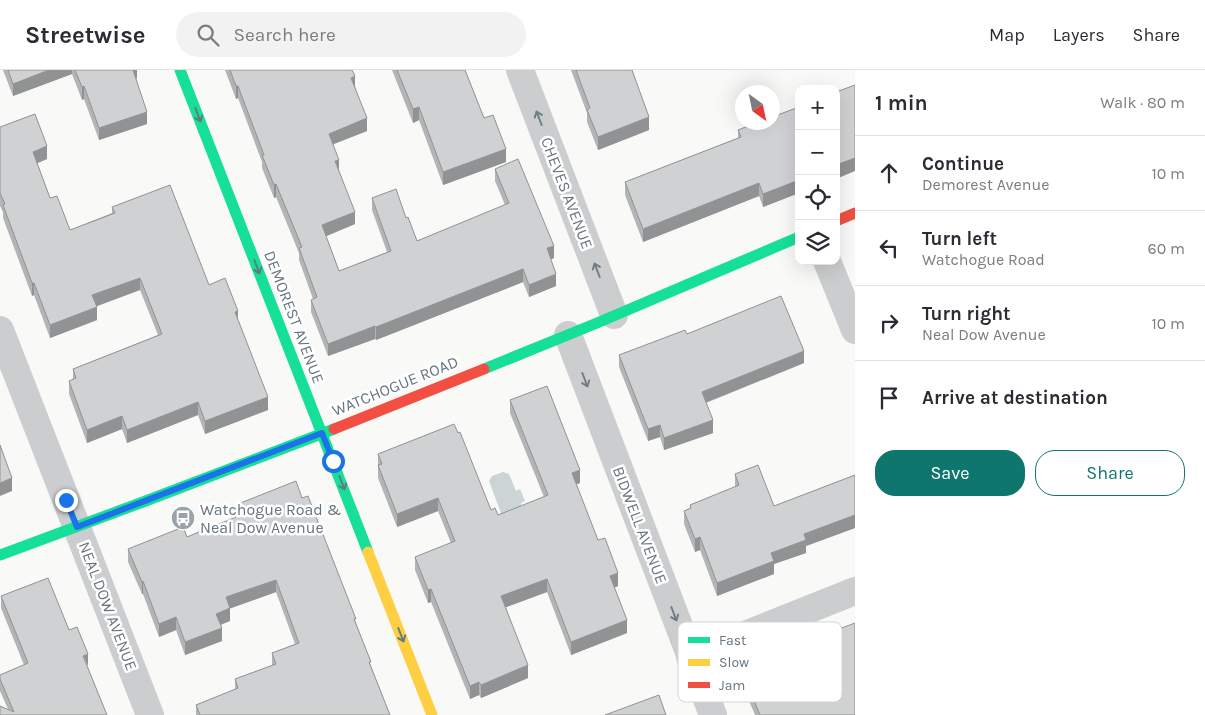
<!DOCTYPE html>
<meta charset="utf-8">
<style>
body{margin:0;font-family:Karla,sans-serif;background:#f2f2f3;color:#2b2b33}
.controls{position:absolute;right:15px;top:15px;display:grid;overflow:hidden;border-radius:10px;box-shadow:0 5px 20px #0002}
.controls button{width:45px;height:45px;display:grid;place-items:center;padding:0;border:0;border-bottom:1px solid #e1e1e2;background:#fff;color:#2b2b33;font:25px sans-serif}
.compass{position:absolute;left:735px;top:15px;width:45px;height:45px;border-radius:50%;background:#fff;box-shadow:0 5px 20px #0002;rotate:147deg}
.stop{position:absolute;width:15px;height:15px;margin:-11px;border:4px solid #1a73e8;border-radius:50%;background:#fff}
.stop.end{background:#1a73e8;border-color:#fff;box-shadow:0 1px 5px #0008}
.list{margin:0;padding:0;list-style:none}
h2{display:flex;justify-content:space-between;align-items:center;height:65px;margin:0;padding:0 20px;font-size:21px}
h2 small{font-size:16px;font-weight:400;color:#7c7c81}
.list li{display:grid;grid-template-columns:32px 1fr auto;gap:15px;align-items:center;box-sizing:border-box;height:75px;padding:0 20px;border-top:1px solid #e1e1e2}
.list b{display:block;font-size:19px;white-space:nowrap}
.list p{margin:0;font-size:16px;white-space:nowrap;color:#7c7c81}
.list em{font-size:16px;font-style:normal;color:#7c7c81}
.actions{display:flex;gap:10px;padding:15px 20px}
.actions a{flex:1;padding:11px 0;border:1px solid #0f766e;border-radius:20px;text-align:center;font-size:18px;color:#0f766e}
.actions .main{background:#0f766e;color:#fff}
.icon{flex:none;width:28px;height:28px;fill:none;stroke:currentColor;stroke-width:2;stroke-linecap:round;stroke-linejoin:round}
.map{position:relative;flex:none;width:855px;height:645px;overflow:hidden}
header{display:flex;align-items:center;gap:30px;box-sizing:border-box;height:70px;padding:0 25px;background:#fff;border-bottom:1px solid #e1e1e2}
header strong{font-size:24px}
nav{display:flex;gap:28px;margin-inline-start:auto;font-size:18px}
.search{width:350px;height:45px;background:#f2f2f3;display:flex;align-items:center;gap:12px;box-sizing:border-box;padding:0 18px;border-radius:28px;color:#7c7c81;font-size:19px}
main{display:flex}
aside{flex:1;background:#fff}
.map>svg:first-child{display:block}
</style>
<header>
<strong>Streetwise</strong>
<div class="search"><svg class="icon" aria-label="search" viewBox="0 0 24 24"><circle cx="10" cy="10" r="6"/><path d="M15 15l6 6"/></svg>Search here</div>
<nav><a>Map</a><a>Layers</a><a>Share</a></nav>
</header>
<main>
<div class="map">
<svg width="855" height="645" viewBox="0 0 855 645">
<rect width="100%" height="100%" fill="#f9f9f8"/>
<polygon fill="#cdd4d6" points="503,402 509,404 516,421 520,419 525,431 521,433 521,435 519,439 506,444 501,443 489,411 492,406"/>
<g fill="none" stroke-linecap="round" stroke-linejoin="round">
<g stroke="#cbcdce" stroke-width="28">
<polyline points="520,0 614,245"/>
<polyline points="827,191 855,260"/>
<polyline points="0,260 150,645"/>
<polyline points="568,265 713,645"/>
<polyline points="690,587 855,521"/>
</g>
<g stroke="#16e098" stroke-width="11">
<polyline points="180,0 368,482"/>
<polyline points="484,299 597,253 799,167"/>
<polyline points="0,485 143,432 334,359"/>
</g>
<polyline stroke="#ffcf43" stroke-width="11" points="368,482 432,645"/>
<g stroke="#f24e42" stroke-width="11">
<polyline points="836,151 855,143"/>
<polyline points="334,359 484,299"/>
</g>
</g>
<g fill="#b2b4b5">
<polygon points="3,0 137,0 137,8 136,9 147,54 99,70 84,29 82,30 72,4 13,26"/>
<polygon points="225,0 352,0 355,16 367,61 333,74 339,101 355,154 326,166 339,201 387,182 372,140 372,128 406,148 417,171 505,135 495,111 495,99 554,188 551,189 556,216 529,227 523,212 376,270 375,269 328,286 311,242 311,230 313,229 299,190 299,183 276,127 274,128 262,98 262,92 238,28 236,29"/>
<polygon points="392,0 465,0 484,48 506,92 443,115 419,50 413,53"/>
<polygon points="571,0 632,0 649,60 598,80 587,52 587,43"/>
<polygon points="799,37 799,123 763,137 759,126 643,172 625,125 625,112 738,68 738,60"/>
<polygon points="0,57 47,89 37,93 50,128 70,160 112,143 112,137 209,215 238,250 268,340 205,364 198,345 127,373 122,359 87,373 69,324 69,311 73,309 73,299 158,265 140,220 96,236 97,250 50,268 34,225 32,226 3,148 3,142 0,136"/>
<polygon points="687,264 804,293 706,333 713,363 664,380 660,367 648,371 619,297 619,285"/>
<polygon points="510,330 580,413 576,414 598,470 618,516 614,518 627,563 571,585 547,522 506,537 528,608 481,628 479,625 470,629 431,532 428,533 415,500 415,487 451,473 438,441 397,457 378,408 378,384 491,440 498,445 544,427 510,343"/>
<polygon points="735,404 774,436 855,405 855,458 806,476 806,483 774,494 774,504 717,526 700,480 695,482 684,454 684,441 690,438 690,435 735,417"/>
<polygon points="302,428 356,553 371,596 390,645 196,645 196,635 235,620 235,609 272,595 272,583 295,574 276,522 230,538 230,551 221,555 222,571 185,585 176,560 159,567 143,524 142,524 128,492 128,479 187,467 234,448 234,440 238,439 238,434"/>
<polygon points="1,526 69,560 87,596 107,645 0,645 8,639 0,621 0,605 24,595 1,538"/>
<polygon points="802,573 855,645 755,645 737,602 737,589"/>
</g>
<g fill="#919293">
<polygon points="49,0 72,0 72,4 13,26 13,14"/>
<polygon points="132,0 137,0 137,8 132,10"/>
<polygon points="355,6 355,19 351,8"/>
<polygon points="84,16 84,29 82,30 82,17"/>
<polygon points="236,16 238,16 238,28 236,29"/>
<polygon points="419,37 419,50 413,53 413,39"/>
<polygon points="147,42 147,54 99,70 99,58"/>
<polygon points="649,47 649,60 598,80 598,67"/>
<polygon points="367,48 367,61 329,76 329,64"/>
<polygon points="47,76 47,89 33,95 33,82"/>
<polygon points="506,79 506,92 443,115 443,102"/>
<polygon points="855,88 855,101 836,109 836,95"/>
<polygon points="339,90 339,102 335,91"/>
<polygon points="799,110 799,123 763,137 763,124"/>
<polygon points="759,113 759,126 643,172 643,159"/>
<polygon points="276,114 276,127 274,128 274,115"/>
<polygon points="355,142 355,154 322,168 322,155"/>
<polygon points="554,176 554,188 547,191 547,178"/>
<polygon points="523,199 523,212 376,270 376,257"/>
<polygon points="556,204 556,216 529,227 529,215"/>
<polygon points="140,208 140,220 92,238 92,225"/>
<polygon points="32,213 34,213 34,225 32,226"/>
<polygon points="97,237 97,250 50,268 50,255"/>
<polygon points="238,241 238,254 235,242"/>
<polygon points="375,256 375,269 328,286 328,274"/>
<polygon points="804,281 804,293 702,334 702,322"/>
<polygon points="268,327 268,340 205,364 205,351"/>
<polygon points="198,332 198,345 127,373 127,360"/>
<polygon points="122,346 122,359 87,373 87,360"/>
<polygon points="713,350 713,363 664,380 664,368"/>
<polygon points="660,355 660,367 648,371 648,359"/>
<polygon points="580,400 580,413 572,416 572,403"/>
<polygon points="12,408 12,421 0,426 0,413"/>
<polygon points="438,428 438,441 397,457 397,444"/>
<polygon points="855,445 855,458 806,476 806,483 774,494 774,504 717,526 717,513 804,464"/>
<polygon points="700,467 700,480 695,482 695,469"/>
<polygon points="618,503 618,516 610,519 610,506"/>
<polygon points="547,509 547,522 501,539 501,526"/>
<polygon points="276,510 276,522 226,540 226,527"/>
<polygon points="143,511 143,524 142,524 142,512"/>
<polygon points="431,519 431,532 428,533 428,520"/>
<polygon points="230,538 230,551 216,556 216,544"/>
<polygon points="176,547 176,560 159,567 159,554"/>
<polygon points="627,550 627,563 571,585 571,572"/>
<polygon points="222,558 222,571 185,585 185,572"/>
<polygon points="88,584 88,596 83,586"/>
<polygon points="528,595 528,608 481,628 481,615"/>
<polygon points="479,612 479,625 470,629 470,616"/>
</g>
<g fill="#cfd1d2" stroke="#919293">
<polygon points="8,0 49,0 13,14"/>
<polygon points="75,0 133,0 147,42 99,58 84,16 82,17"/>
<polygon points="230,0 352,0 355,6 351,8 367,48 329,64 339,90 335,91 355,142 322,155 339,201 391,181 372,128 396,119 406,148 408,147 417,171 509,133 495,99 518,89 554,176 547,178 556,204 529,215 523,199 376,257 375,256 328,274 311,230 317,227 299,178 302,177 276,114 274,115 262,85 264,85 238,16 236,16"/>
<polygon points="397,0 465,0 484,48 493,45 506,79 443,102 419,37 413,39"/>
<polygon points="576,0 632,0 649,47 598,67 587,40 590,38"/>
<polygon points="855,15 855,88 836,95 836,22"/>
<polygon points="799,37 799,110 763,124 759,113 643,159 625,112 741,67 738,60 758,52 772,52 772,47"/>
<polygon points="35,44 47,76 33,82 50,128 57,126 70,160 115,143 112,137 170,115 209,215 225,208 238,241 235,242 268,327 205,351 198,332 127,360 122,346 87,360 69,311 76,308 73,299 162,264 140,208 92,225 97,237 50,255 34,213 32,213 3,135 5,134 0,123 0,57"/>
<polygon points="781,226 804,281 702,322 713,350 664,368 660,355 648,359 619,285 685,260 687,264"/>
<polygon points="547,316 580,400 572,403 598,470 605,468 618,503 610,506 627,550 571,572 547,509 501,526 528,595 481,615 479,612 470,616 431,519 428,520 415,487 455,471 438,428 397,444 378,395 382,394 378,384 454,354 458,363 460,362 491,440 495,438 498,445 548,425 510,330"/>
<polygon points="0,375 12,408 0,413"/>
<polygon points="758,395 774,436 855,405 855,445 804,464 806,470 771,483 774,491 717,513 700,467 695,469 684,441 691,438 690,435 739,415 735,404"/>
<polygon points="296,411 302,428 308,426 356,549 354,549 371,592 369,592 390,645 200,645 196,635 238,618 235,609 276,594 272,583 299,573 276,510 226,527 230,538 216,544 222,558 185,572 176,547 159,554 143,511 142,512 128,479 183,457 187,467 236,447 234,440 239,438 238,434"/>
<polygon points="48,508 69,560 77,557 88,584 83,586 107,645 0,645 0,636 14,642 0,609 0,605 28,593 1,526"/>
<polygon points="855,553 855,645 760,645 737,589 799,566 802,573"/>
<polygon points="659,625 666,645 605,645"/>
</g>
<defs><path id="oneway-shaft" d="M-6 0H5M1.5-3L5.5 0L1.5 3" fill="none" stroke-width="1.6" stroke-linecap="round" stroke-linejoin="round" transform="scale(1.25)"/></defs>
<g stroke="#627a80">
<use href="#oneway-shaft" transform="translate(198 45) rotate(69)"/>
<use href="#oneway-shaft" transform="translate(257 197) rotate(69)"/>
<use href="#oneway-shaft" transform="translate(342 413) rotate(69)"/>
<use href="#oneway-shaft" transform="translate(401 565) rotate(69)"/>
</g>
<g stroke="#707e87">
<use href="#oneway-shaft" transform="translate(539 48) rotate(-111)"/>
<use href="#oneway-shaft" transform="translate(597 200) rotate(-111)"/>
<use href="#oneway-shaft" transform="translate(585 310) rotate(69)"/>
<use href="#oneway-shaft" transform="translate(674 544) rotate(69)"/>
</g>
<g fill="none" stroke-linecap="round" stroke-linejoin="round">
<polyline stroke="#1a73e8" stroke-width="6" points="66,430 77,457 322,363 333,391"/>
</g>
<defs>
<g id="bus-disc" transform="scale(1.25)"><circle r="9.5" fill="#99a3a9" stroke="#fff"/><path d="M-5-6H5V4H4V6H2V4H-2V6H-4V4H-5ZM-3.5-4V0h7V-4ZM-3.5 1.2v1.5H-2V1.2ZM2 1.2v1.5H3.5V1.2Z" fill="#fff"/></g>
</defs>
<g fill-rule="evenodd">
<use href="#bus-disc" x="183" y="448"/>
</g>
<g text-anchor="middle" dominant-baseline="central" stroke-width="5" stroke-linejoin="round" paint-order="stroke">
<g font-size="16" fill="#66757f" stroke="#fff">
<text transform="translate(567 123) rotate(69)">CHEVES AVENUE</text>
<text transform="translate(294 247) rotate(69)">DEMOREST AVENUE</text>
<text transform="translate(395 316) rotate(-22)">WATCHOGUE ROAD</text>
<text transform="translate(640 455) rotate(69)">BIDWELL AVENUE</text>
<text transform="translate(108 536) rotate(69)">NEAL DOW AVENUE</text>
</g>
<g font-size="16" fill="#66757f" stroke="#fff" text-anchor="start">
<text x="200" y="439">Watchogue Road &amp;<tspan x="200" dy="18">Neal Dow Avenue</tspan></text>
</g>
</g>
<rect x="678" y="552" width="164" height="80" rx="8" fill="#fff" stroke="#d1d6d9" stroke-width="1"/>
<rect x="688" y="567" width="22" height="6" fill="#16e098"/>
<rect x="688" y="589" width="22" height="7" fill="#ffcf43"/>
<rect x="688" y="612" width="22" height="6" fill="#f24e42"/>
<g font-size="14" fill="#66757f">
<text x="719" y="575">Fast</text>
<text x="719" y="597">Slow</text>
<text x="719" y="620">Jam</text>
</g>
</svg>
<div class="controls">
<button>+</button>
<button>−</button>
<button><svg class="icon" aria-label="locate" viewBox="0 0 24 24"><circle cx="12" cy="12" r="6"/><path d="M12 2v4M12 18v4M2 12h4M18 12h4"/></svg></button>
<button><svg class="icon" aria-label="layers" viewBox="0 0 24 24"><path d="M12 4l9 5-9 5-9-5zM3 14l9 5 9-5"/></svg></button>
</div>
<svg class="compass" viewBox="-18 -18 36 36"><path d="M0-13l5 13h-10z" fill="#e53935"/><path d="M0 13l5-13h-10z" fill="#7c7c81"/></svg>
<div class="stop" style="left:333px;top:391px"></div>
<div class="stop end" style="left:66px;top:430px"></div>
</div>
<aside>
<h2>1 min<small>Walk · 80 m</small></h2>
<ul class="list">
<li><svg class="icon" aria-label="ahead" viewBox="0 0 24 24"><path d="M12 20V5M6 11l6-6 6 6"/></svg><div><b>Continue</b><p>Demorest Avenue</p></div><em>10 m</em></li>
<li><svg class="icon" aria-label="left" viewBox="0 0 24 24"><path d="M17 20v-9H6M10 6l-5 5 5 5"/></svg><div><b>Turn left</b><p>Watchogue Road</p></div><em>60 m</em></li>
<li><svg class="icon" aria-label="right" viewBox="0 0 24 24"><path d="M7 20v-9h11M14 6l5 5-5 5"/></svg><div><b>Turn right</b><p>Neal Dow Avenue</p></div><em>10 m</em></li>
<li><svg class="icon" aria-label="arrive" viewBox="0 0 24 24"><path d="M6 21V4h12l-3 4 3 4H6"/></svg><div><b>Arrive at destination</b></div></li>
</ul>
<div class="actions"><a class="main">Save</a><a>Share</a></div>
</aside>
</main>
